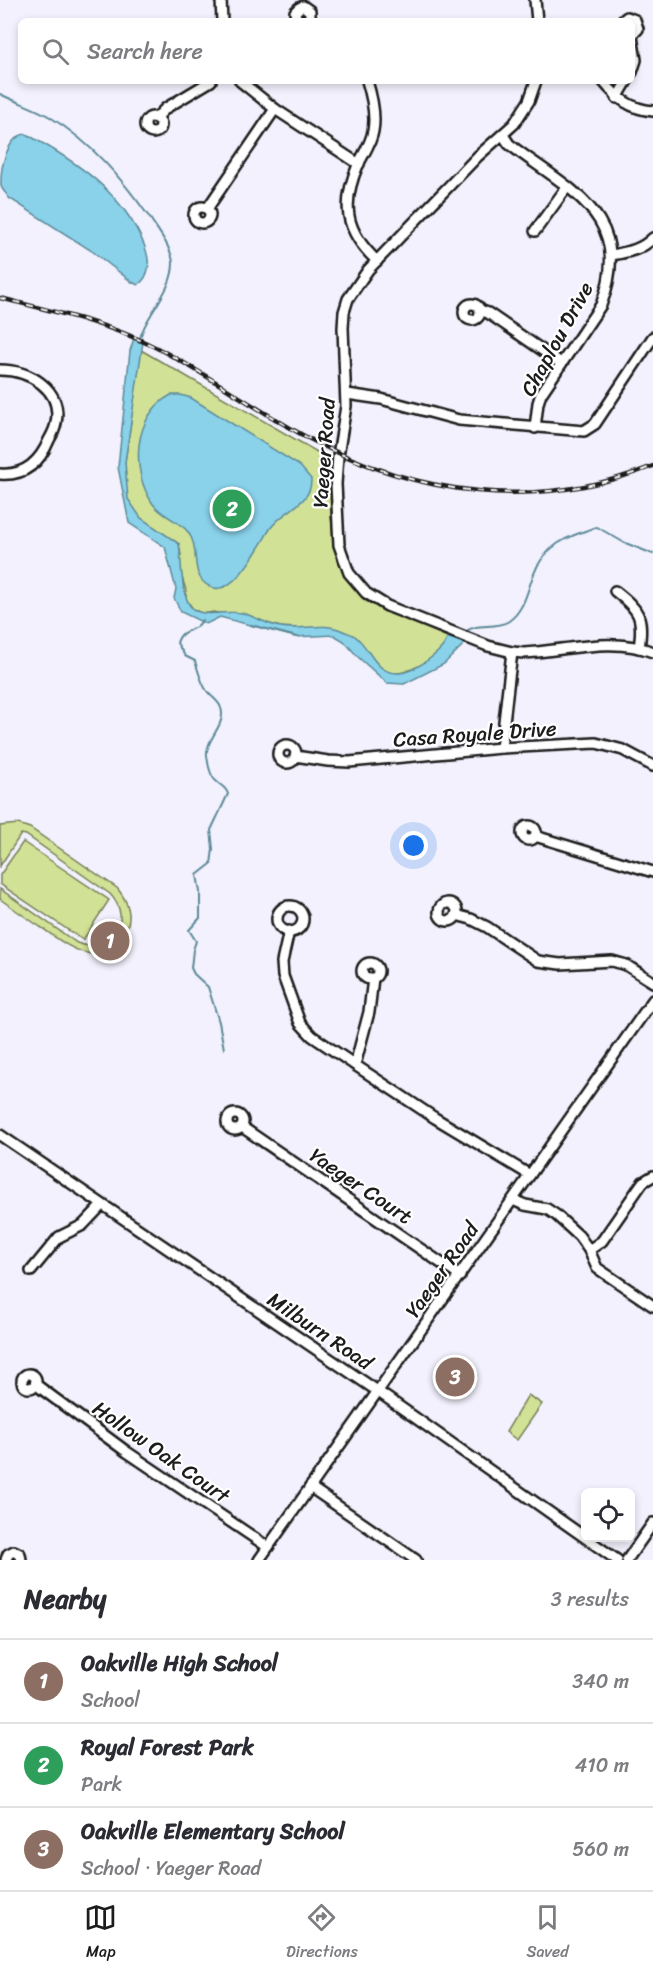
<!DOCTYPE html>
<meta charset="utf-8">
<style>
body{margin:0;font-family:Sriracha,sans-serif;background:#f2f2f3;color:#2b2b33}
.controls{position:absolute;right:18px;bottom:18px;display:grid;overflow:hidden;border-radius:9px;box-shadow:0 3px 9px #0003}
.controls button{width:54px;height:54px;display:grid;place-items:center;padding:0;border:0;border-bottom:2px solid #e1e1e2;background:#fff;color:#2b2b33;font:30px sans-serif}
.you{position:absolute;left:414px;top:846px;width:21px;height:21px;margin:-15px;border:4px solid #fff;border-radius:50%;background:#1a73e8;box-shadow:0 0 0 9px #1a73e833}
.badge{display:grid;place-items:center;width:39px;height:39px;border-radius:50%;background:#1c1c1c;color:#fff;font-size:20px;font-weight:700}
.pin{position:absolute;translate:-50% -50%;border:3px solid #fff;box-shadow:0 2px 6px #0006}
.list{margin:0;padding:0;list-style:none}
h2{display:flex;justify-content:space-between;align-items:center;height:78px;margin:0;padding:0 24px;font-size:26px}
h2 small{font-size:20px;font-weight:400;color:#7c7c81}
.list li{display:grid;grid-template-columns:39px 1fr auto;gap:18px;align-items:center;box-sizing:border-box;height:84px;padding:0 24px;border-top:2px solid #e1e1e2}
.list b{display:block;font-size:22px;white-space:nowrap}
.list p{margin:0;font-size:20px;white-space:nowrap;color:#7c7c81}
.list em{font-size:20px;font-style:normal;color:#7c7c81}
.icon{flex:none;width:33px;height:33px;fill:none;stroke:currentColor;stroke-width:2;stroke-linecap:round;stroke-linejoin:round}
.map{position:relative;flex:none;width:653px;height:1560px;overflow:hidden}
.search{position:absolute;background:#fff;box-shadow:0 3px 9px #0003;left:18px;right:18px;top:18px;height:66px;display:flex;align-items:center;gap:15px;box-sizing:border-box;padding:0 21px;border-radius:9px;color:#7c7c81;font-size:22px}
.sheet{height:330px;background:#fff}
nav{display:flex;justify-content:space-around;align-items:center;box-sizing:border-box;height:84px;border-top:2px solid #e1e1e2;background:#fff;font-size:16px;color:#7c7c81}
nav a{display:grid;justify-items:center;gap:3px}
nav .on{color:#1c1c1c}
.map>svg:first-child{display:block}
</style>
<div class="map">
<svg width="653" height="1560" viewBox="0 0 653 1560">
<rect width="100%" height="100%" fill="#f2f1fd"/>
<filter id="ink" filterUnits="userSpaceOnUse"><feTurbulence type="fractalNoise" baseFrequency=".0167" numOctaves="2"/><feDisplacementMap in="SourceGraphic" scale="12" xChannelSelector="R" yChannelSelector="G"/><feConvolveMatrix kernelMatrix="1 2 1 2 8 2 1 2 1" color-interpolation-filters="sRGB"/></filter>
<g filter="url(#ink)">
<g fill="#d1e195" stroke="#767e58" stroke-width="1.5">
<path d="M141,350L331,460V518L340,565L365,601L447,637C446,654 404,679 388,672C374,666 364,648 356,637L297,628L280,627L263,622L213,612L203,614L193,609L186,599V590L180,571L179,562L181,555L179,544L141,518L125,501V462Z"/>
<path d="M18,824L30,828L117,888C127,900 133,915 126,930C106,975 68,947 42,928C28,919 14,909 0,899V889L77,943C110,956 135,920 110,894L26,835L21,834L0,866V826Z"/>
<polygon points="23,842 109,900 83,940 0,884 0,875"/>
<polygon points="528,1395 542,1404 517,1440 506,1432"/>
</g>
<g fill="#89d2ea" stroke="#5d8998" stroke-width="1.5">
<path d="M26,134C76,161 124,193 145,247C150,262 151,275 138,285L132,282L92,251L9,198C7,194 2,190 1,186C0,168 7,136 26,134Z"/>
<path d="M134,338L143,342L125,462L128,499L141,518L179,544C182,559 180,598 193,609C204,618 228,610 242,613C255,616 267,625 281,627C303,631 323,621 343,631C347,633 353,634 356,637C371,649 375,674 399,673C412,673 446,651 447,637L465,643L444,664L404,684L387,683L358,657L344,641L334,635L295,637L220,617L206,624L181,612L174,598L176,589L165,547L129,523L118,467L130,351Z"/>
<path d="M171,395H181L191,398L300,466L311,479C312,505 283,509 270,529C260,545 232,601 209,586C205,584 201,580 199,576C193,563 198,545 188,532C180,521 163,517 153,504C130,471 133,415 171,395Z"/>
</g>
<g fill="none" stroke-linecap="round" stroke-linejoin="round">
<g stroke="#5d8998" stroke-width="2">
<path d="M0,94C16,102 35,108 50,117C92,143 122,179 150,218C158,231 172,248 173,263C173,292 145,314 139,342"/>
<path d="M202,620C195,634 182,626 177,643L185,656L195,661C198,670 201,683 207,691C211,697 219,701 221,708C227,725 205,739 207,756C208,764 210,776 216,781C221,786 226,787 228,794L211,830L213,849L211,864L197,875L200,892V918L189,930L196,941L193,950L191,968L194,974L208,987L219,1022L224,1049"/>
<polyline points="251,625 297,637"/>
<path d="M465,632C477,622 495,630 509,621C524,610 527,592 533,576C544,545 568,536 597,527L623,542L653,554"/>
</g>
<g stroke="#1c1c1c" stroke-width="14">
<g id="minor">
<polyline points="221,0 222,21"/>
<polyline points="535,0 537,21"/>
<polyline points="299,21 296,18 295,12 299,8 303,6 310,11 310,16 307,21"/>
<polyline points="622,21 627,17 635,20 638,29 632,35"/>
<polyline points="632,37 636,60 632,72"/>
<polyline points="240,81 275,109 359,164"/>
<path d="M367,81C372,97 376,115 373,131C371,144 363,154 358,165C341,205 345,231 377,261"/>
<path d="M536,81L529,101L514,124L478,156L368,270L348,299L344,312L343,328L346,406L338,456L336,484L339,545L349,573L366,593L387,606L488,646L512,652L524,653C566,651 612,636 653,652"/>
<path d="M603,81C617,98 630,109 653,111"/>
<polyline points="617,98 627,81"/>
<circle cx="153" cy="125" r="8"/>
<polyline points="156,118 166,108 211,81"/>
<path d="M503,135L509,144C568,190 636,215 601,305L541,394L538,403L535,428"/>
<circle cx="202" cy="215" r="8"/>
<polyline points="207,209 275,109"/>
<polyline points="535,231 567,187"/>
<path d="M612,255C628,252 641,250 653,238"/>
<circle cx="472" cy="312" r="8"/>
<polyline points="480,310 488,313 561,363"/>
<path d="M0,370C29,370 63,389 56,423C55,429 52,435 49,440C40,462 25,476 0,474"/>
<polyline points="347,394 381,399 459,420 584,431 595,424 653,337"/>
<path d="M615,591C639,610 644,616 639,648"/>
<circle cx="287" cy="754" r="9"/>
<polyline points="501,748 512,652"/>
<polyline points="295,756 328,761 349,762 501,748 596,743 623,750 653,766"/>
<circle cx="529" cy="833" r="7"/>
<polyline points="535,836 653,872"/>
<circle cx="448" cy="912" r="9"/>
<circle cx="290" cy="919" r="13"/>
<polyline points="456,915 471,919 487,927 538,961 560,964 612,961 626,965 653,982"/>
<polyline points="289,931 282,962 283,976 300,1023 312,1036 355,1065 435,1118 530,1175"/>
<circle cx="370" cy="971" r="8"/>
<polyline points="355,1065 369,1012 373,978"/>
<circle cx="235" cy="1122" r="8"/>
<polyline points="242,1127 460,1276"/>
<polyline points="0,1135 373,1388 617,1560"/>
<polyline points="513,1200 525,1205 547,1209 556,1215 579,1236 589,1250 597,1268 653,1306"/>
<polyline points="589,1250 602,1241 638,1189 643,1182 653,1176"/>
<polyline points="31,1271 59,1237 83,1225 102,1205"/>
<circle cx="29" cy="1381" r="7"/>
<polyline points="35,1384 127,1452 268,1547"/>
<polyline points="310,1487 416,1560"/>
<polyline points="6,1560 8,1554 14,1551 20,1554 21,1560"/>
<polyline points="259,1560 653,1000"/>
<polyline points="627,1560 653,1523"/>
</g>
</g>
<use href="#minor" stroke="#fff" stroke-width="9"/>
<g stroke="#1c1c1c" stroke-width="4.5">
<path id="rail" d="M0,298C52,311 107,323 155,347C208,374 256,410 308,438C417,496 536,512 653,466"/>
</g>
<use href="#rail" stroke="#fff" stroke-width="2" stroke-dasharray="7" stroke-linecap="butt"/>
</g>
</g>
<g text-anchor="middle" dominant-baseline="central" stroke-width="4.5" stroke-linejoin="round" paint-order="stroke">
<g font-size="21" fill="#1c1c1c" stroke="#fff">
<text transform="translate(557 339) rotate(-61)">Chaplou Drive</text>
<text transform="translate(324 453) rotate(-86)">Yaeger Road</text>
<text transform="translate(475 734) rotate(-4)">Casa Royale Drive</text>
<text transform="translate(361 1186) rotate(34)">Yaeger Court</text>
<text transform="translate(442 1270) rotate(-55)">Yaeger Road</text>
<text transform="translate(320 1331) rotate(34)">Milburn Road</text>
<text transform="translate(161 1452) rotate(35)">Hollow Oak Court</text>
</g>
</g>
</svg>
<div class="controls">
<button><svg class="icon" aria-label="locate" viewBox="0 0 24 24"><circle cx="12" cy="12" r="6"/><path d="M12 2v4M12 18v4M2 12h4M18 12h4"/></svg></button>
</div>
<div class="you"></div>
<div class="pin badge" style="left:110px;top:941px;background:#8d6e63">1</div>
<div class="pin badge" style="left:232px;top:509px;background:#2e9e5b">2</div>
<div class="pin badge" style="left:455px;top:1377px;background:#8d6e63">3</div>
<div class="search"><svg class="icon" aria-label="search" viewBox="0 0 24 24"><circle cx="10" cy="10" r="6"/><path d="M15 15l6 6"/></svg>Search here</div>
</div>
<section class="sheet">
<h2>Nearby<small>3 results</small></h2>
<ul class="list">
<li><span class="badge" style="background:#8d6e63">1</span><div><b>Oakville High School</b><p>School</p></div><em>340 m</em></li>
<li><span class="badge" style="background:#2e9e5b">2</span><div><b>Royal Forest Park</b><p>Park</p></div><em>410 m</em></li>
<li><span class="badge" style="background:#8d6e63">3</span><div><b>Oakville Elementary School</b><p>School · Yaeger Road</p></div><em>560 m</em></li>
</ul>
</section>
<nav>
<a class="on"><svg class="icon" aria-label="map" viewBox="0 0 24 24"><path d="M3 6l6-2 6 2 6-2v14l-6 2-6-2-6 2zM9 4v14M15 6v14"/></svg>Map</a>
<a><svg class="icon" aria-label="directions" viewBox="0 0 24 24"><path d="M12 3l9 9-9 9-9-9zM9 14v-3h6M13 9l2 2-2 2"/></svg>Directions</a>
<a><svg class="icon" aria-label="saved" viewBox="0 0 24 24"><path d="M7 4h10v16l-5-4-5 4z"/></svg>Saved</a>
</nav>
